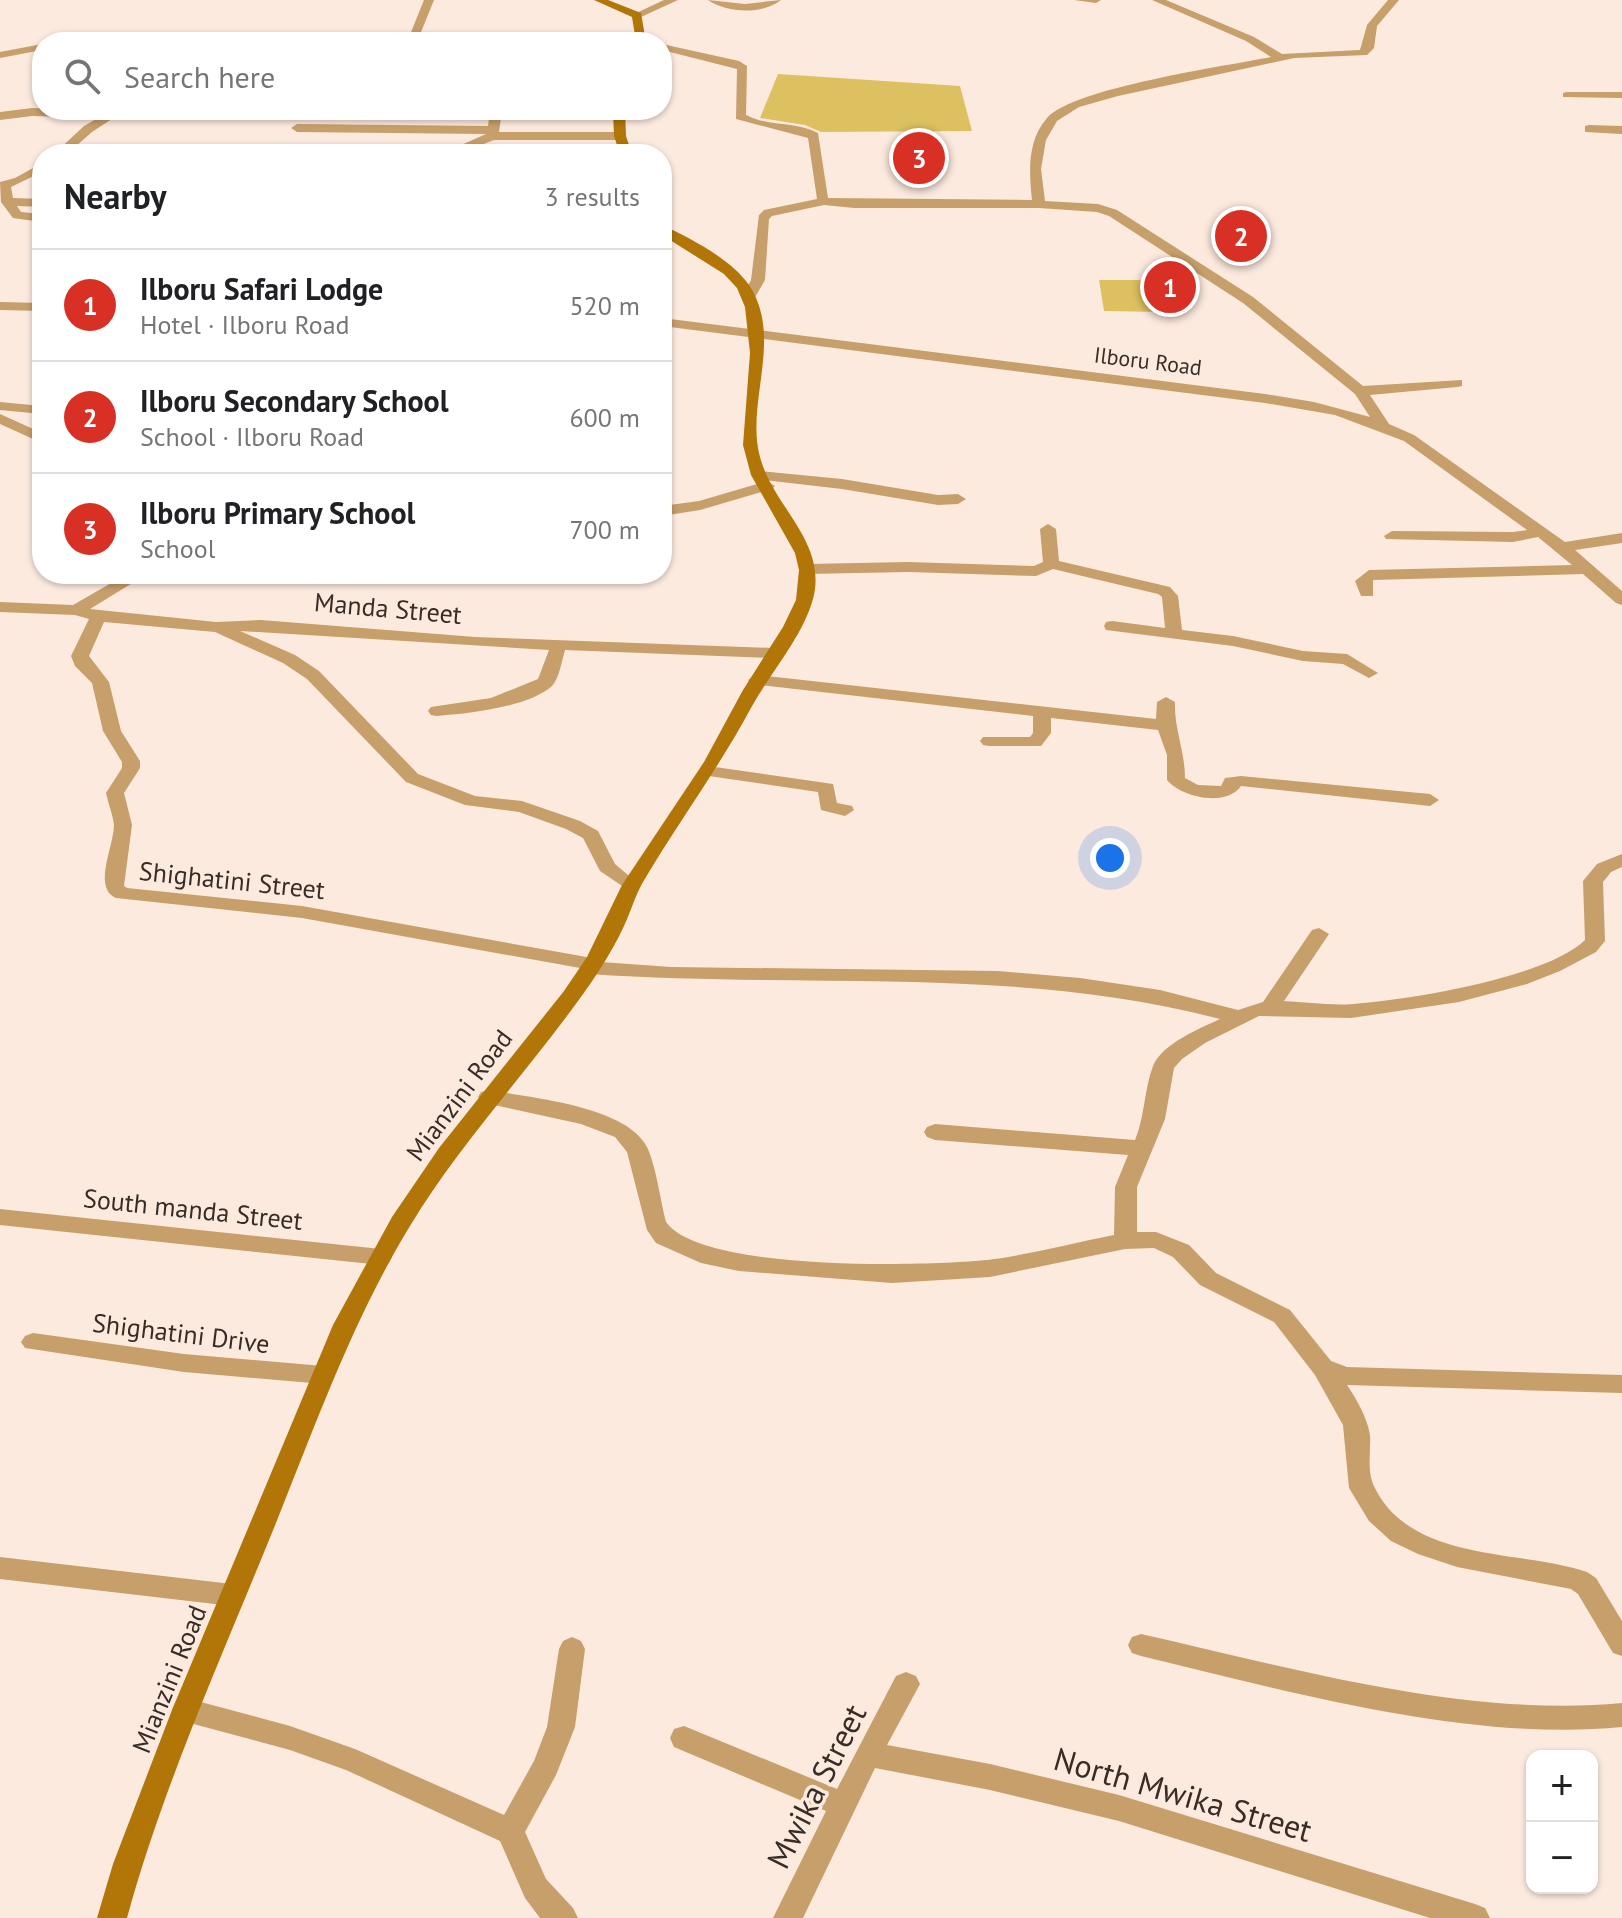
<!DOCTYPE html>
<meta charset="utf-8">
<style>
body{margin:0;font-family:"PT Sans",sans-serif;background:#f2f2f2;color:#202124}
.controls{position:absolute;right:24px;bottom:24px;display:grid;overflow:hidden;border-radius:16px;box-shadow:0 2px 6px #0004}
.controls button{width:72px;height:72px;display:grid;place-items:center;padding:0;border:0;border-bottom:2px solid #e0e0e0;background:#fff;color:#202124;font:40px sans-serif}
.you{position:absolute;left:1110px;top:858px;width:28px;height:28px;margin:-20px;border:6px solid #fff;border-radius:50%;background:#1a73e8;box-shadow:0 0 0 12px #1a73e833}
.badge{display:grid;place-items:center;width:52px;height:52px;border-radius:50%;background:#d93025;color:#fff;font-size:26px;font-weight:700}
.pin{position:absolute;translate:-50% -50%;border:4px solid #fff;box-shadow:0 2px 8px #0006}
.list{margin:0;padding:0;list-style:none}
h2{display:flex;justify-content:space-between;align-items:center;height:104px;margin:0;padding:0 32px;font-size:34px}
h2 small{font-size:26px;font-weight:400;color:#757577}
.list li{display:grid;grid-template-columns:52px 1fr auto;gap:24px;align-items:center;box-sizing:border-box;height:112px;padding:0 32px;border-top:2px solid #e0e0e0}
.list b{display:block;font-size:30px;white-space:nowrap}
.list p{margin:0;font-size:26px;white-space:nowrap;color:#757577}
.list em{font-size:26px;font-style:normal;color:#757577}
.icon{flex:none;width:44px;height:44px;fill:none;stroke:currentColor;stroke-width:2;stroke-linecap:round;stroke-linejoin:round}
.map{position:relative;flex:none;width:1622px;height:1918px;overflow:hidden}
.search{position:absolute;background:#fff;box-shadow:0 2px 6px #0004;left:32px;top:32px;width:640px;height:88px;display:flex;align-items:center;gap:20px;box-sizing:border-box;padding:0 28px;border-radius:32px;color:#757577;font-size:30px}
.panel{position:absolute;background:#fff;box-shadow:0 2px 6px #0004;left:32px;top:144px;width:640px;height:440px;border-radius:32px}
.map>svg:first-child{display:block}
</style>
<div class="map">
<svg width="1622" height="1918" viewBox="0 0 1622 1918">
<rect width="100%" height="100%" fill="#fdeadf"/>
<g fill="#ddc160">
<polygon points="778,74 960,86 972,131 821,132 805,125 760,118"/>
<polygon points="1099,280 1153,280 1157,303 1161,304 1162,312 1104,311"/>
</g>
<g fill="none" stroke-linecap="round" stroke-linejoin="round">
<g fill="#c79f6a" fill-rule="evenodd">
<polygon points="424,0 434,0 417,42 407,42"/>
<polygon points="664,0 678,0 641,17 632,15"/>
<path d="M708,0L745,4L781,0C762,15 727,13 708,0Z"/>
<polygon points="1074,0 1101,0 1096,3"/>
<path d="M1152,0H1166L1254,37L1282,54L1360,50L1367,25L1388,0H1399L1377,26L1374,48L1367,55L1294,58L1118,96L1079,107L1057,121L1046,140L1041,169L1045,201L1098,204L1117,210L1253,297L1363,386L1462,380V386L1457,387L1370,395L1389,424L1414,435L1565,542L1622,533V543L1575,550L1622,591V605L1616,603L1583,574L1373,580V596H1361L1355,581L1369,570L1572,565L1538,537L1513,542L1386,539L1384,536L1392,531L1513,532L1527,530L1404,441L1335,415L1265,403L662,326V318L1265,394L1314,402L1370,417L1355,394L1243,303L1109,216L1097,212L1039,208H854L824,205L772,216L769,219L765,280L754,299L742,296L751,280L759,215L764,210L817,199L808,138L736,119L737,69L662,50V44L739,61L747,66L746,115C769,127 795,121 818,133L828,198L1032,200C1029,172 1027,141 1047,118C1073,88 1226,66 1271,57L1246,41Z"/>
<polygon points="110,35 136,42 68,42"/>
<polygon points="42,44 42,50 0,58 0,52"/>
<polygon points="1567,92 1622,92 1622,98 1563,97 1563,93"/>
<polygon points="32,108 112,111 118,115 92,132 67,154 54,154 84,126 98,118 32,116 0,120 0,112"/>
<polygon points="485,110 497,110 501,118 499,132 620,132 626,136 620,140 494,140 458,154 441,154 486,134 297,132 291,128 297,124 488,126 489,118"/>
<polygon points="1589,125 1622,126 1622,134 1585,132 1585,126"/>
<polygon points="42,163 42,172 11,187 13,198 42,199 42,207 17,206 21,212 42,214 42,222 13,218 1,202 0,182 15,178"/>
<polygon points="0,302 42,303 42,311 0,310"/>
<polygon points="0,402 42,406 42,414 0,410"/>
<polygon points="0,414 42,433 42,443 0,424"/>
<polygon points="760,471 842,479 938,495 958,494 966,499 958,504 938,505 842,489 755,479 752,476"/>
<polygon points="767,481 775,486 772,489 700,510 662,516 662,506 699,501"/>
<polygon points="1048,524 1056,529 1059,561 1170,587 1178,596 1182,630 1233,636 1303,651 1347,654 1378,673 1369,678 1343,664 1303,661 1233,646 1106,630 1104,626 1106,622 1112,621 1165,628 1162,597 1158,594 1053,569 1036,576 908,572 807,574 799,569 807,564 908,562 1034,566 1043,562 1040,529"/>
<path d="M127,574H147L90,609L216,622L261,620L475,637L773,648L781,653L773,658L565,650C562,660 559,679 552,686C529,707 467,714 437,716L431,715L428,711L431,707L491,698L538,679L549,650L240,631L295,655L319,671L418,774L475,796L522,801L580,821L598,831L615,864L641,886L631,892L600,871L583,838L566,829L519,812L465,805L406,782L307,679L283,663L215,632L104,622L89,656L109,682L121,731L140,761V768L124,793L132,825L124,886L127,888L302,906L592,958L601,962L671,967L998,971L1080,978L1160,990L1238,1010L1263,1002L1312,930L1319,928L1329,934L1284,1001C1307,1002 1331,1006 1353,1004C1408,1000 1546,978 1585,940L1583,881L1597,864L1622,854V867L1611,872L1603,882L1605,941L1596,952L1560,971L1527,984L1459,1002L1351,1018L1259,1016L1205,1043L1182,1059L1174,1068L1165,1119L1137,1187V1232H1156L1189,1245L1216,1273L1290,1310L1331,1361L1347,1367L1622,1375V1393L1347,1385C1357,1400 1367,1417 1370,1435C1371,1451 1367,1469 1373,1484C1408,1563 1519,1549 1587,1572L1596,1578L1622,1621V1656L1613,1653L1578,1594L1571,1589L1457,1567L1418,1554L1391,1541L1369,1521L1349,1488L1343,1425L1315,1375L1274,1322L1200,1285L1173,1257L1154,1248L1125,1249L990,1277L892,1283L739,1271L701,1263L656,1243L647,1230L627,1152L615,1137L581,1124L481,1102L478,1097L481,1092L489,1090C531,1098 629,1106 648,1149C657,1171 660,1199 666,1222C701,1272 927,1266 987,1260C1029,1255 1072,1243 1114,1235L1115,1187L1128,1155L935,1140L927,1137L924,1132L927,1127L935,1124L1135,1140C1145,1116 1144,1090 1153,1066C1163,1043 1199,1029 1220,1019C1014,965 800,989 590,974L580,968L302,918L116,898C92,888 114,846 114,825C113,815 108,803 106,793L122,768V762L103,731L92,683L75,666L71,656L89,619L75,615L0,612V602L73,605Z"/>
<path d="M757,675L1156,719L1157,702L1166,697L1175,702C1174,729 1185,751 1185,778L1198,785L1221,786L1225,778L1241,776L1430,794L1439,800L1430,806L1241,786C1227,807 1182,798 1167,780V755L1158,730L1051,718V733L1041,746H989L983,745L980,741L983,737H1030L1033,733V716L751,684L748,680Z"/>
<polygon points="708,766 833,784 837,803 852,806 854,810 845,816 821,810 818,792 702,775 699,771"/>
<polygon points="0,1209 381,1249 389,1251 392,1257 389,1263 381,1265 0,1225"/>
<polygon points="33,1333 184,1354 323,1366 332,1368 335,1375 332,1382 323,1384 184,1372 25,1348 21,1342 25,1336"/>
<polygon points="0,1557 232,1584 241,1587 245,1595 241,1603 232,1606 0,1579"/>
<path d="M1141,1634C1292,1668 1467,1718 1622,1703V1727C1468,1742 1292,1692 1141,1656L1132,1653L1128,1645L1132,1637Z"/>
<polygon points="572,1637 581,1641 585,1649 575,1727 556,1775 525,1832 546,1879 573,1908 578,1918 540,1918 525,1898 500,1841 346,1770 290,1750 186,1722 176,1719 172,1710 176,1701 186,1698 290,1726 355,1749 504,1815 534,1761 547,1727 559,1649 563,1641"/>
<polygon points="906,1672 916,1676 920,1684 887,1745 990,1764 1119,1795 1475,1904 1485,1908 1490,1918 1430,1918 1119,1821 990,1790 875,1768 803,1918 773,1918 826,1811 674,1747 670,1738 674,1729 684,1726 837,1789 896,1676"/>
</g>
<g fill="#b27608" fill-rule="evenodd">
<polygon points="594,0 608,0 641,13 646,42 636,42 632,17"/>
<polygon points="613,110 625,110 626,136 632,154 620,154 614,136"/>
<path d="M662,225C690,238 731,259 749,285C784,338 745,403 760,457C773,507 828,542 813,599C802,638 770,673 751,708C718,769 678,823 643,882C635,896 631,911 624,926C612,952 595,978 578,1001C523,1077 458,1146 410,1226C349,1326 311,1438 267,1545C217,1668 162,1790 127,1918H97L113,1864L172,1710L333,1325L392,1217L439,1148L564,991L587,957L622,885L704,762L743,690L783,627L796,600L799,570L795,553L751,475L743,445L750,353L745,307L737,288L724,274L662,235Z"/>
</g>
</g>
<polygon fill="#cfb1aa" points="1159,266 1185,293 1184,305 1162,305 1158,278"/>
<polygon fill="#f1cec6" stroke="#a9908b" stroke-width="2" points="1159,266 1180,267 1185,293 1164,293"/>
<g text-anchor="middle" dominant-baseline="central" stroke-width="7" stroke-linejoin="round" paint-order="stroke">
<g font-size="22" fill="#382d26" stroke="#fdeadf">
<text transform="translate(1148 361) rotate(7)">Ilboru Road</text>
</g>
<g font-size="26" fill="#382d26" stroke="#fdeadf">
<text transform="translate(388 608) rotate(5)">Manda Street</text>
<text transform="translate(232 880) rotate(6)">Shighatini Street</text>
<text transform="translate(459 1095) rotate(-53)">Mianzini Road</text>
<text transform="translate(193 1209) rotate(6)">South manda Street</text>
<text transform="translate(181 1333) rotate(7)">Shighatini Drive</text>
<text transform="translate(169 1679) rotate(-68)">Mianzini Road</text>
</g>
<g font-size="32" fill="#382d26" stroke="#fdeadf">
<text transform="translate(816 1786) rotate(-63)">Mwika Street</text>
<text transform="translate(1183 1794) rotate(16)">North Mwika Street</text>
</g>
</g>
</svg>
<div class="controls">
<button>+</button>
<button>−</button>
</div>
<div class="you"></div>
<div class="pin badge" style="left:1170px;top:287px">1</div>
<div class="pin badge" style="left:1241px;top:236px">2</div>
<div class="pin badge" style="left:919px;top:158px">3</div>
<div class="search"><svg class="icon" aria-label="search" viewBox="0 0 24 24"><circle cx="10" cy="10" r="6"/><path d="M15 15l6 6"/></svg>Search here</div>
<section class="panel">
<h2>Nearby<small>3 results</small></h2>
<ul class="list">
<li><span class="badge">1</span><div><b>Ilboru Safari Lodge</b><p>Hotel · Ilboru Road</p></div><em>520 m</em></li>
<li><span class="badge">2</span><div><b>Ilboru Secondary School</b><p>School · Ilboru Road</p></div><em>600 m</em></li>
<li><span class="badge">3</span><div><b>Ilboru Primary School</b><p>School</p></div><em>700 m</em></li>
</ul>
</section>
</div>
